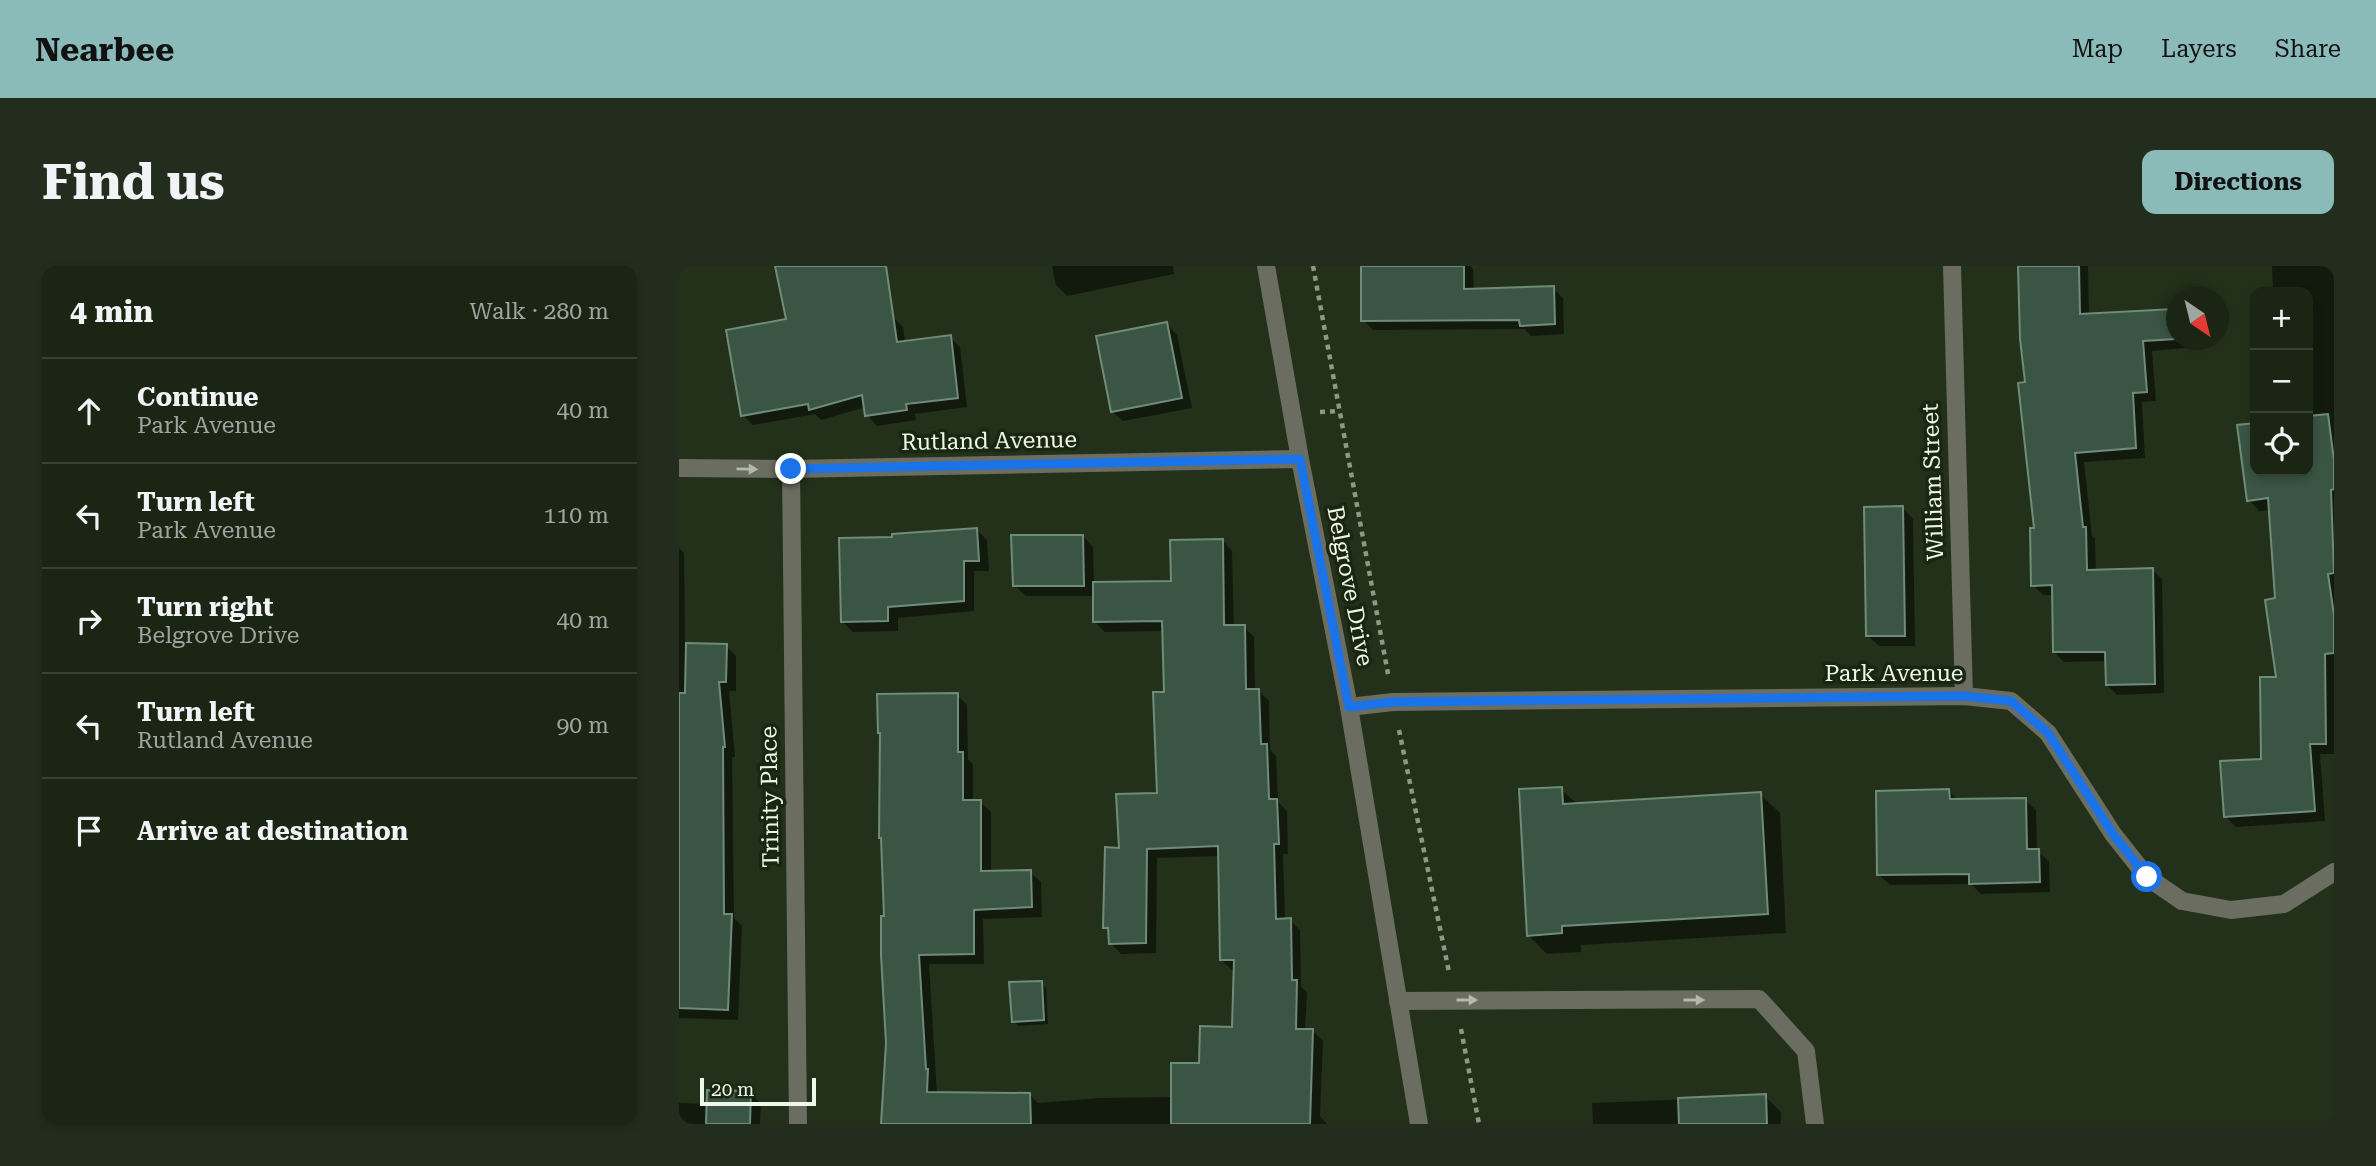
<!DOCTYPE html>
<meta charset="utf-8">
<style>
body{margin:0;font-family:"Roboto Serif",serif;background:#232d1d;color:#f1f3f6}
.controls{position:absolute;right:21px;top:21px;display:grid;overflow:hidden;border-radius:14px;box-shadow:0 4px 10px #0003}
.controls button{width:63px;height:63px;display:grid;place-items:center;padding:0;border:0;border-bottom:2px solid #384234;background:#1a2514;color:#f1f3f6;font:35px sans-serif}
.compass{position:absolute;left:1487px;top:21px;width:63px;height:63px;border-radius:50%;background:#1a2514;box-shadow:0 4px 10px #0003;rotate:145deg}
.scale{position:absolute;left:21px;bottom:18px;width:116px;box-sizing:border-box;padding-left:7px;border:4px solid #eef7e9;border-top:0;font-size:19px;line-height:24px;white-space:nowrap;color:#eef7e9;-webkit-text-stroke:5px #192711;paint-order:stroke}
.stop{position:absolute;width:21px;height:21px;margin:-16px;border:5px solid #1a73e8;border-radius:50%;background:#fff}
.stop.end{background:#1a73e8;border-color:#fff;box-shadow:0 2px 7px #0008}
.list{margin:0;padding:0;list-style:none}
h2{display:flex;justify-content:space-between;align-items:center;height:91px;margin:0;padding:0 28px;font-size:30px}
h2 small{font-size:23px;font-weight:400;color:#9fa5a0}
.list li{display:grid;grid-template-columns:46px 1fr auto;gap:21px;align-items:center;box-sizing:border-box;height:105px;padding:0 28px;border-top:2px solid #384234}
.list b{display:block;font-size:26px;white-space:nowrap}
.list p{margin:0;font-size:23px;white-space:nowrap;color:#9fa5a0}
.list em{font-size:23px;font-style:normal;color:#9fa5a0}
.icon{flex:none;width:38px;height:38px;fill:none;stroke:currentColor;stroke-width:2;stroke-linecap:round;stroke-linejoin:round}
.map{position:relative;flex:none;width:1655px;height:858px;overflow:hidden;border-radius:14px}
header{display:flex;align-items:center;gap:42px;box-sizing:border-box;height:98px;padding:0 35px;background:#8bbbb9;color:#111}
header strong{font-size:33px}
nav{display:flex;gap:38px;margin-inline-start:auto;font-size:24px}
.intro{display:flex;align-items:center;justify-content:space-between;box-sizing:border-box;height:168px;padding:0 42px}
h1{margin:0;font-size:49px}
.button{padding:18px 32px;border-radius:14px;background:#8bbbb9;color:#111;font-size:24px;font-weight:700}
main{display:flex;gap:42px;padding:0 42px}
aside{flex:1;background:#1a2514;border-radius:14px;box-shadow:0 4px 10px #0003}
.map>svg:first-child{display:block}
</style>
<header>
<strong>Nearbee</strong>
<nav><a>Map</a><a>Layers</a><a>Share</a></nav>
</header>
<div class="intro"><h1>Find us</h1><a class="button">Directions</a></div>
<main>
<aside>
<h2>4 min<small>Walk · 280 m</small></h2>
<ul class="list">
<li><svg class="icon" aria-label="ahead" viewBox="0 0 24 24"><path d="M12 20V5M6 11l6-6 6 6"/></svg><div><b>Continue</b><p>Park Avenue</p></div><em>40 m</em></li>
<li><svg class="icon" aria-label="left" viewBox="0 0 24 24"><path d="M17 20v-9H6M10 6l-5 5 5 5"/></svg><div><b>Turn left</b><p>Park Avenue</p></div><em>110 m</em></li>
<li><svg class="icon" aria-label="right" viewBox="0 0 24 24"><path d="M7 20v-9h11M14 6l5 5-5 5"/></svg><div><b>Turn right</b><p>Belgrove Drive</p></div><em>40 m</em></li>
<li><svg class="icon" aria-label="left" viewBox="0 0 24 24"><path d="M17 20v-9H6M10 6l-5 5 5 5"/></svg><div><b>Turn left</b><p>Rutland Avenue</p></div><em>90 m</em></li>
<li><svg class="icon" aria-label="arrive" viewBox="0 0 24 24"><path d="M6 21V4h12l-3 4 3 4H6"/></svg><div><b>Arrive at destination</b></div></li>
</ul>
</aside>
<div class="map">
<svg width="1655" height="858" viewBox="0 0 1655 858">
<rect width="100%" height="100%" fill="#23311a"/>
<g fill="#0007">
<polygon points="98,0 198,0 214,51 224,61 226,77 271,71 281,81 288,141 236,148 237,154 198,160 188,149 187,141 142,154 136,148 74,159 64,149 109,55"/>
<polygon points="373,0 494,0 495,8 388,30 377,19"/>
<polygon points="684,0 791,0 794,3 795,25 874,22 884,32 885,68 852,70 846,63 694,64 684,54"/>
<polygon points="1341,0 1409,0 1410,49 1495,44 1498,47 1498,74 1506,74 1506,82 1473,85 1477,135 1463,136 1466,192 1405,196 1413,270 1416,272 1417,305 1473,304 1483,313 1485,427 1438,429 1428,419 1428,395 1385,396 1375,386 1375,329 1364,329 1354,319 1357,263"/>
<polygon points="1593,0 1655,0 1655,488 1641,488 1646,555 1557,561 1546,550 1583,494 1599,412 1592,244 1580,245 1570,234 1560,161 1576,159 1576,205 1629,205 1629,26 1594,26"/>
<polygon points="488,58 498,69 513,142 444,155 433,145"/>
<polygon points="1224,242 1234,253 1236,380 1200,380 1189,370"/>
<polygon points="297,263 308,274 310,305 295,305 295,345 219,352 219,365 174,366 163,355 215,273"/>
<polygon points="404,270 414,281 415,317 493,317 543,274 553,285 555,361 565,361 575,371 576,425 580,425 590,435 591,484 597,490 599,536 608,545 609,588 604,588 606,654 611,654 621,664 622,721 628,726 626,765 634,765 644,775 641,850 648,858 204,858 208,777 207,652 278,429 288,439 289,493 294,498 294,536 301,536 312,546 312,607 351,606 362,616 363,651 304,653 305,698 250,698 258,828 351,829 359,837 421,832 493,831 555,763 557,704 553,704 542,694 541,590 478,592 477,687 442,688 432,677 431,667 426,662 442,583 480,529 486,428 485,365 426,366 416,356 416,330 347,330 336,320"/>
<polygon points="0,282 5,287 6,379 47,380 57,390 57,425 50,425 56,491 53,491 55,652 63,660 59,754 0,752"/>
<polygon points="882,523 898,538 1081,528 1101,547 1107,667 902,679 902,686 868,688 849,669"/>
<polygon points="1270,525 1280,535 1346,534 1357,544 1358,585 1370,595 1371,626 1302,628 1292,618 1211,619 1200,609"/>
<polygon points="362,717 367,722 369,758 339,760 334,755"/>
<polygon points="71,827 82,838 81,858 0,858 0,837 29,838"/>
<polygon points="1086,830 1102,846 1102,858 914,858 913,837"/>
</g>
<g fill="#3a5543" stroke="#6f8c78" stroke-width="2">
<polygon points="96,0 207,0 218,76 272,69 279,132 227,138 228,144 186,150 183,129 130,144 129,138 62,150 47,64 107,53"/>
<polygon points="682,0 785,0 785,23 875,20 876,58 841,60 840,54 682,55"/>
<polygon points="1339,0 1400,0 1401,48 1495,43 1497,73 1464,75 1468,126 1454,127 1457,182 1396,187 1404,261 1407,261 1408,304 1474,302 1476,418 1427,419 1426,386 1374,386 1373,319 1352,320 1351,262 1355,262 1339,117 1346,116 1341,73"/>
<polygon points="488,56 503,132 432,146 417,70"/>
<polygon points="1649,148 1655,194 1655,223 1652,224 1655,307 1649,308 1655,349 1655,387 1646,388 1647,478 1631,478 1636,545 1545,551 1541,495 1582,493 1581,411 1597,411 1586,334 1596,332 1589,232 1568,235 1558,159 1576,157 1576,205 1629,205 1629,150"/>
<polygon points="1224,240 1226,370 1187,370 1185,241"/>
<polygon points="298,262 300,295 285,295 285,335 209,341 209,355 162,356 160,272 213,271 213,268"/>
<polygon points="332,269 404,269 405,320 334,320"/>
<polygon points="544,273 545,359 566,359 567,423 580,423 582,478 588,478 590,533 598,533 600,578 595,578 597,653 612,652 613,714 618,714 617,763 634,763 631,858 492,858 492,797 520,797 521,760 553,761 555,694 541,694 539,580 468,583 467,677 430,678 429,662 424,662 426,581 440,582 437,528 478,527 474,426 485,426 483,355 414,356 414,316 492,315 491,274"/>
<polygon points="7,377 48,378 47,416 40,416 46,481 44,481 45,648 53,648 49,744 0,742 0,427 6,427"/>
<polygon points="279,427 279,486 284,486 284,534 302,534 302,605 352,604 353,641 295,644 295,688 240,689 247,803 249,803 248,826 351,827 352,858 202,858 207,777 202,689 202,650 205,650 202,572 200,572 201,467 199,467 198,428"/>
<polygon points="883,521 884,538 1082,526 1089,648 883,660 883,667 848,670 840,523"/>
<polygon points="1270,523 1271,533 1347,532 1348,583 1360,583 1361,616 1290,618 1290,608 1198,609 1197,525"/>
<polygon points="363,715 365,754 333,756 330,716"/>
<polygon points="28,824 72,825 71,858 27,858"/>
<polygon points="1087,828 1088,858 1000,858 999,832"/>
</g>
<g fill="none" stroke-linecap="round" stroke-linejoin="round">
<g stroke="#8d9986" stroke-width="4.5" stroke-dasharray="5 5" stroke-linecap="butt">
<polyline points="634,0 709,408"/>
<polyline points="641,146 661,145"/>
<polyline points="720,464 770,706"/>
<polyline points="782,763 800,858"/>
</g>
<polyline stroke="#6b6d60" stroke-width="18" points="719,735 1080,733 1127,785 1136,858"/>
<g stroke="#6b6d60" stroke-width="18">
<polyline points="1273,0 1285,430"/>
<polyline points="0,202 112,203 621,193"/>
<polyline points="112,203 119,858"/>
<polyline points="670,441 714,436 1285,430 1332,435 1369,467 1434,568 1468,611 1503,635 1552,644 1605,638 1655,606"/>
</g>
<polyline stroke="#6b6d60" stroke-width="18" points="587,0 621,193 670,441 740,858"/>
</g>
<defs><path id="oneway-solid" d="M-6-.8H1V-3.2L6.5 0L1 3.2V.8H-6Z" transform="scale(1.75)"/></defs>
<g fill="#b3b9ab">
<use href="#oneway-solid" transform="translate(68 203) rotate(1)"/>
<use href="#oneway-solid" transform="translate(788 734)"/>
<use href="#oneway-solid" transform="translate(1015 734)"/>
</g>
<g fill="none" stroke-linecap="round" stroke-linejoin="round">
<polyline stroke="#1a73e8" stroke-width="9" points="112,203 621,193 670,441 714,436 1285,430 1332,435 1369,467 1434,568 1468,611"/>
</g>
<g text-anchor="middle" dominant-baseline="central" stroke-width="7" stroke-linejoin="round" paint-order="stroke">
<g font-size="23" fill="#eef7e9" stroke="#192711">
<text transform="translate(310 175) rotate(-1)">Rutland Avenue</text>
<text transform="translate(1254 216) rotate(-92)">William Street</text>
<text transform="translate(671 320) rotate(79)">Belgrove Drive</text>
<text x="1215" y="407">Park Avenue</text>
<text transform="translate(91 531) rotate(-91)">Trinity Place</text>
</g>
</g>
</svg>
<div class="controls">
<button>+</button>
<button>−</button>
<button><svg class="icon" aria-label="locate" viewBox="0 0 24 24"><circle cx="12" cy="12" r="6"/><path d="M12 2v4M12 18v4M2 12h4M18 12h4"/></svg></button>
</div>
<svg class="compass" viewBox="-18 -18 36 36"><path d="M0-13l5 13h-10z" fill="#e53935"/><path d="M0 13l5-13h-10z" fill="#9fa5a0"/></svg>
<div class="scale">20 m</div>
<div class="stop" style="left:1468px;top:611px"></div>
<div class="stop end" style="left:112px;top:203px"></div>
</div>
</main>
